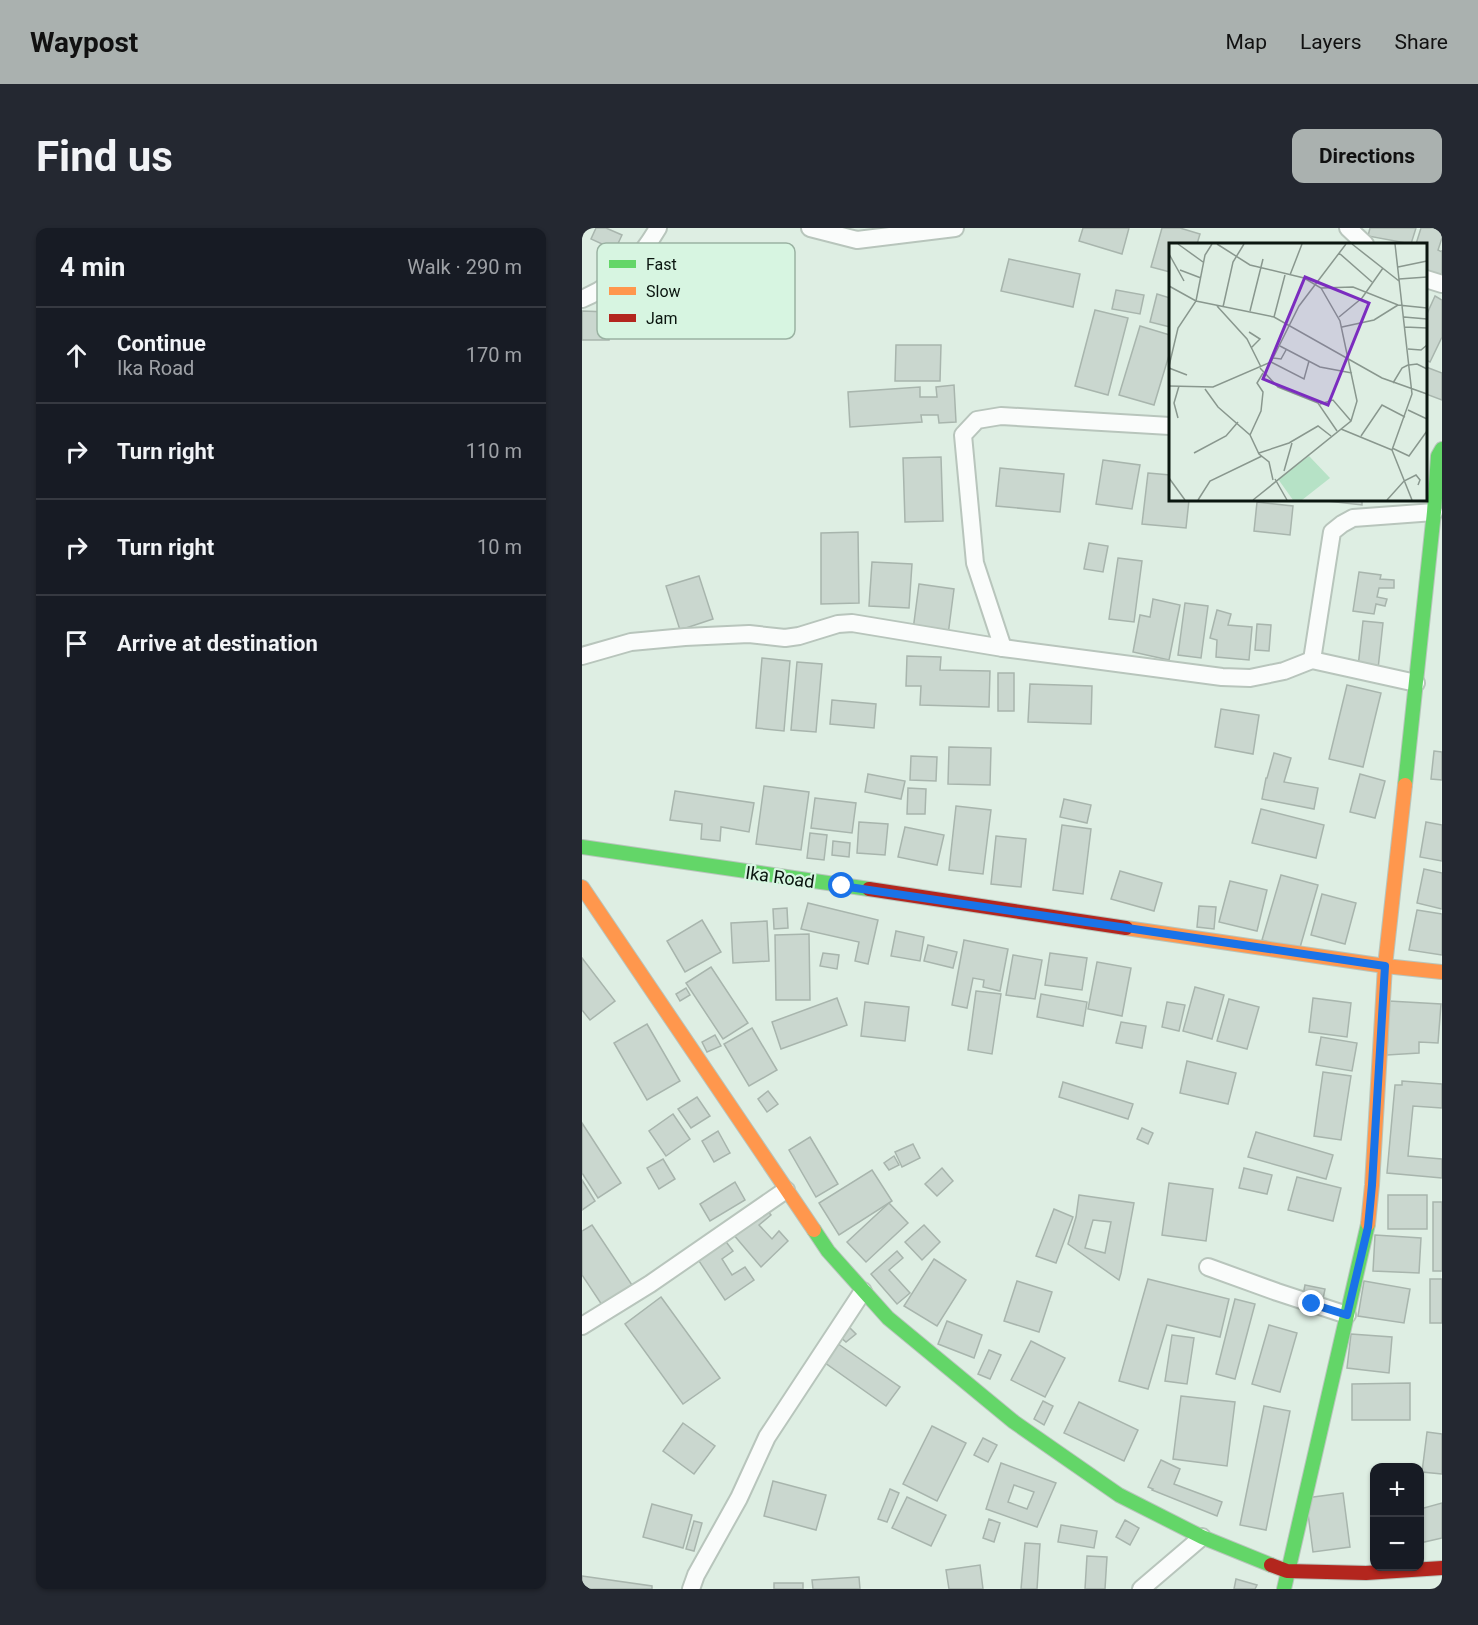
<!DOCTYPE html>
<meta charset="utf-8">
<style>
body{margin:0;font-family:Roboto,sans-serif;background:#242831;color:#f1f3f6}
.controls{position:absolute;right:18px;bottom:18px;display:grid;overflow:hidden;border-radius:12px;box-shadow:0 2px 4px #0004}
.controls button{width:54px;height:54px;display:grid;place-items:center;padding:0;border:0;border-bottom:2px solid #363941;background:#171b24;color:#f1f3f6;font:30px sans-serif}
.stop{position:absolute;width:18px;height:18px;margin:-14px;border:4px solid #1a73e8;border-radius:50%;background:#fff}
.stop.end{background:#1a73e8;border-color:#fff;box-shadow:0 2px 6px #0008}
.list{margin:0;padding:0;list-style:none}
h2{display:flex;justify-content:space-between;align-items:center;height:78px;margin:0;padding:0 24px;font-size:26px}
h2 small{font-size:20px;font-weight:400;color:#9ea1a6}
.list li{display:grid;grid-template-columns:39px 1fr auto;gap:18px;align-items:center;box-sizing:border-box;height:96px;padding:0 24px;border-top:2px solid #363941}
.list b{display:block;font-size:22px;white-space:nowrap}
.list p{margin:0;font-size:20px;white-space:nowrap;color:#9ea1a6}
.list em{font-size:20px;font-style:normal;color:#9ea1a6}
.icon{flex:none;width:33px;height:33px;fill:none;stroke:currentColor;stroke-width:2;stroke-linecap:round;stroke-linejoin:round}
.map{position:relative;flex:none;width:860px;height:1361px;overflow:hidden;border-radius:12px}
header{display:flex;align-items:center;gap:36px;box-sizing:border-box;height:84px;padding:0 30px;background:#aab1af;color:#111}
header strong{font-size:28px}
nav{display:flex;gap:33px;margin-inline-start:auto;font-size:21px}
.intro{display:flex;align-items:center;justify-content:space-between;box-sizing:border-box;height:144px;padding:0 36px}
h1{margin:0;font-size:42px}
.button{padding:15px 27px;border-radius:12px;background:#aab1af;color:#111;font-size:21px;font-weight:700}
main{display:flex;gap:36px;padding:0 36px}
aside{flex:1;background:#171b24;border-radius:12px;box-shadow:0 2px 4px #0004}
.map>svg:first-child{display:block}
</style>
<header>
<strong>Waypost</strong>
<nav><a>Map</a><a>Layers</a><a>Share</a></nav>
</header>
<div class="intro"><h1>Find us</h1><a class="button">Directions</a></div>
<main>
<aside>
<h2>4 min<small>Walk · 290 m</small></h2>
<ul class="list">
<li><svg class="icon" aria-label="ahead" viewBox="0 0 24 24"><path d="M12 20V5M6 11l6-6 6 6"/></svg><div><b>Continue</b><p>Ika Road</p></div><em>170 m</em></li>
<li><svg class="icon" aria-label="right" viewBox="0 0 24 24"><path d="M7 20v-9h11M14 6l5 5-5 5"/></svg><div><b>Turn right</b></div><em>110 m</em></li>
<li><svg class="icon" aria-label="right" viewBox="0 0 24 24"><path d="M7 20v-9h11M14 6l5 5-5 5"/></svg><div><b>Turn right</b></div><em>10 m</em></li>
<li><svg class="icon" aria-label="arrive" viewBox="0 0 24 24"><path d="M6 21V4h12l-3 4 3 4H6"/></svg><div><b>Arrive at destination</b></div></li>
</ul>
</aside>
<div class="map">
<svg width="860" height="1361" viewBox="0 0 860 1361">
<rect width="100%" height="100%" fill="#deeee3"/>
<g fill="#cad7cf" stroke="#a8b5ad" stroke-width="1.5" fill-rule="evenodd">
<polygon points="14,0 24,0 40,7 33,22 9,11"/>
<polygon points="501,0 547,0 540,26 497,13"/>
<polygon points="580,0 598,0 618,6 615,16 588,16 588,44 569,39"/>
<polygon points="788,0 834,0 829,16 786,8"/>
<polygon points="839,0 854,0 860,2 860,10 856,22 860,24 860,22 860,50 844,45 844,16 834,16"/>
<polygon points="427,31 498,46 491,79 419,63"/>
<polygon points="534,62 562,67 558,86 530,81"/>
<polygon points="575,66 588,70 588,99 568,94"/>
<polygon points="853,68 860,72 860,109 848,134 844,132 844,88"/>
<polygon points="513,82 546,90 526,167 493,158"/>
<polygon points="0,83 27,84 27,112 0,112"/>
<polygon points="558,98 588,107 588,124 572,177 537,167"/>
<polygon points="314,117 359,117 358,153 313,153"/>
<polygon points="844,139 860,145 860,172 844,166"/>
<polygon points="372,157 374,194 357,195 356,187 339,187 340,194 268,199 266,164 338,159 338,169 355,169 354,159"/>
<polygon points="359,229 361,293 323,294 321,230"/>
<polygon points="521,232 558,237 550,281 514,276"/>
<polygon points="418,240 482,246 478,284 414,278"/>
<polygon points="566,245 588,247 588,272 607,272 604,300 560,296"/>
<polygon points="736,272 780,272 780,277"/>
<polygon points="675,274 711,278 708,307 672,303"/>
<polygon points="276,304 277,375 239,376 239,305"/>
<polygon points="507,315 526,318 521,344 502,341"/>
<polygon points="536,330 560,333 552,394 527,391"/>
<polygon points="290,334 330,336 327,380 287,378"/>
<polygon points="777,344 799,347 798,351 812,352 812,360 797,360 795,369 805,371 803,378 794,376 792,386 771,383"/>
<polygon points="117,348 131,391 98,402 84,358"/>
<polygon points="337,356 372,361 366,407 331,402"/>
<polygon points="571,371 598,377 587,432 551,424 558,387 568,389"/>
<polygon points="603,375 626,378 619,430 596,427"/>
<polygon points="635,382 649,386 646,397 670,399 667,432 634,429 635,412 628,410"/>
<polygon points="781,393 801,395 796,441 776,439"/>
<polygon points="675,396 689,397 687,423 673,422"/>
<polygon points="325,428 359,429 358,442 408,443 407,479 338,477 339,458 324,458"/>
<polygon points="180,430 208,433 202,503 174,500"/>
<polygon points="215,434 240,436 234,504 209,502"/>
<rect x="416" y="445" width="16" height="38"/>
<polygon points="448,456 510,458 509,496 446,494"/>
<polygon points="765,457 799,465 781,539 747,531"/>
<polygon points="250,472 294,476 292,500 248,496"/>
<polygon points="639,481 677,487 671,526 633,519"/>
<polygon points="367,519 409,520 408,557 366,556"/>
<polygon points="852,523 860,524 860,552 849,551"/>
<polygon points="692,525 709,530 702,554 736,560 732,581 680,571 684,550 685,550"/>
<polygon points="329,528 355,529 354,553 328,552"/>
<polygon points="286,546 323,553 319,571 283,564"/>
<polygon points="778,546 803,553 793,590 768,584"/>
<polygon points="182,558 227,564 219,622 174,616"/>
<polygon points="326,560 344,561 343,586 325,586"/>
<polygon points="93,563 172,575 167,604 139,599 138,613 119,611 120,596 88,592"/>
<polygon points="233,570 274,575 270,605 229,600"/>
<polygon points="482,571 509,577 505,595 478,589"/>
<polygon points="374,578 409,582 401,646 367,642"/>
<polygon points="679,581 742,597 734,630 670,615"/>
<polygon points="277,594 306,596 303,627 275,625"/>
<polygon points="844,594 860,597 860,633 838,629"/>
<polygon points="480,597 509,601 501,666 471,662"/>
<polygon points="323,599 362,607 355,637 316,629"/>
<polygon points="228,605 245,607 242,632 225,630"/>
<polygon points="414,608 444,611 439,659 409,656"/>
<polygon points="251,613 268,615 267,629 250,627"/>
<polygon points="842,641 860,645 860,681 835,675"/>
<polygon points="538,643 580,655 572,683 529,671"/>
<polygon points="699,647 736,657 717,723 680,712"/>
<polygon points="648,653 685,662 675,703 637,694"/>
<polygon points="740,666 774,675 763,716 729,707"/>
<polygon points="226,675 296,692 286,736 273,733 277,714 219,701"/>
<polygon points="617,678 634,679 632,701 615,699"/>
<polygon points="205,680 206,700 192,701 191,681"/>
<polygon points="835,682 860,686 860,727 827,722"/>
<polygon points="120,692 139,724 103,744 85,713"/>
<polygon points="185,693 187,733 151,735 149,695"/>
<polygon points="314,703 342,709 338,733 309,728"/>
<polygon points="227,706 228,772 194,772 193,707"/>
<polygon points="382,712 426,721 418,763 401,759 402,752 391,750 385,780 370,777"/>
<polygon points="346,717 375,724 371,740 342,733"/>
<polygon points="241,725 257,727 255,741 238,738"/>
<polygon points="468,725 505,730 500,762 463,757"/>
<polygon points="431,727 460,732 453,771 424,767"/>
<polygon points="0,730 33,773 8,792 0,782"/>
<polygon points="515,734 549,740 540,788 506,781"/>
<polygon points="129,739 166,795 141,811 104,755"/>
<polygon points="613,759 642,767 630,811 601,803"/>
<polygon points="104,760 108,767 98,773 94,766"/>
<polygon points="394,763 419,766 410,826 386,822"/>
<polygon points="459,766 505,774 501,798 455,789"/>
<polygon points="255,770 265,797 199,821 190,794"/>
<polygon points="731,770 769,775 765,809 727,804"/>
<polygon points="647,771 677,779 665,821 635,813"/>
<polygon points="807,773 859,776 856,815 837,814 837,825 805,827"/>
<polygon points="283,774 327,779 323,813 279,808"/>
<polygon points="585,774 603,777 597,803 580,799"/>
<polygon points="539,794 564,798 560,820 534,815"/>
<polygon points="65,796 98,853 65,872 32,815"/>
<polygon points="170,800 195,842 167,858 142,816"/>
<polygon points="133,807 139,818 125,824 120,814"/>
<polygon points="739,809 775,815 770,843 734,837"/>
<polygon points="605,833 654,845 646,876 598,865"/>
<polygon points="741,844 769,848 759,912 732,908"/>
<polygon points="820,853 860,856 860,880 831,878 826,928 860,931 860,950 805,945 813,857 820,857"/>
<polygon points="481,854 551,876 546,891 477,869"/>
<polygon points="186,863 196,876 185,884 176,871"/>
<polygon points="115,869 128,888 109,900 96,881"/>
<polygon points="91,886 108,911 84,928 67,903"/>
<polygon points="0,895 39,955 16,970 0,945"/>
<polygon points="560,900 571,905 566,916 555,911"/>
<polygon points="136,903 148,925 132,934 120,913"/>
<polygon points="674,904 751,927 744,951 666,929"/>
<polygon points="228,909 256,956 234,969 207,922"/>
<polygon points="331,916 338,930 320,939 313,924"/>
<polygon points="312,928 317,937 307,942 302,935"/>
<polygon points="81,931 93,951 77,961 65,940"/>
<polygon points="360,940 371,953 355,968 343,956"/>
<polygon points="662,940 690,947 685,966 657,960"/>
<polygon points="290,942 310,973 257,1007 237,975"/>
<polygon points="715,949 759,960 751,993 706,982"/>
<polygon points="0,952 13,973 0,982"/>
<polygon points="153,954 163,972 128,993 118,976"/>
<polygon points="587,955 631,961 624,1013 580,1007"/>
<path d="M497,967L552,975L539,1045L537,1052L486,1016L494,989ZM511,992L529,994L523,1025L503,1020Z"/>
<rect x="806" y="967" width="39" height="34"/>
<rect x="851" y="974" width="9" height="69"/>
<polygon points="307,975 326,995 284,1034 265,1014"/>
<polygon points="183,980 189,987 177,997 190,1011 197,1003 206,1013 179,1039 151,1006"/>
<polygon points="472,981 491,989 474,1035 454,1028"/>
<polygon points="10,997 50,1057 20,1077 0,1047 0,1003"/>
<polygon points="342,997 358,1014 340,1032 323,1014"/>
<polygon points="793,1007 839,1010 837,1045 791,1043"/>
<polygon points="142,1011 151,1023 140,1031 150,1047 163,1039 172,1052 143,1072 115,1030"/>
<polygon points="315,1023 321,1030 307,1042 328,1065 315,1076 289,1046"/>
<polygon points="352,1031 384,1052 355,1098 322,1078"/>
<polygon points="566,1051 647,1071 638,1109 585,1097 566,1161 537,1153"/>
<rect x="848" y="1051" width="12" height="44"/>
<polygon points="435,1053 470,1064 457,1104 422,1093"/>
<polygon points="782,1053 828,1061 822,1095 776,1088"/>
<polygon points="723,1057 743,1061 741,1071 721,1067"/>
<polygon points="79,1069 138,1150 101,1176 43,1096"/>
<polygon points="653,1071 673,1076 653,1151 634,1146"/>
<polygon points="365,1093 400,1107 392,1130 356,1116"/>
<polygon points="687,1097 715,1105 698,1164 670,1156"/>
<polygon points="267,1099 274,1106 264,1114 257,1108"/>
<polygon points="769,1106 810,1109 807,1145 765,1140"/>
<polygon points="590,1107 612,1110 605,1156 583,1153"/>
<polygon points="252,1113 318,1159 304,1178 239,1132"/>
<polygon points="449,1113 483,1130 463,1169 429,1152"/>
<polygon points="407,1122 419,1127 408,1151 396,1146"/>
<polygon points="828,1155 828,1192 770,1192 770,1156"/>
<polygon points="599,1168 653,1174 645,1238 591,1231"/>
<polygon points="461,1173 471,1178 462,1197 452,1191"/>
<polygon points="497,1174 556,1202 542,1233 482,1205"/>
<polygon points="682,1178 708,1183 684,1302 658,1297"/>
<polygon points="101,1195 133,1218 112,1246 81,1223"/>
<polygon points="350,1198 384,1215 355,1273 321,1256"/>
<polygon points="845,1204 860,1206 860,1246 840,1244"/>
<polygon points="401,1210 415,1217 406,1234 392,1227"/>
<polygon points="579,1232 598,1241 592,1256 640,1274 635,1288 570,1262 571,1261 566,1259"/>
<path d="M419,1235L474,1255L455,1299L404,1281ZM432,1257L452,1264L445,1281L426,1274Z"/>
<polygon points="191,1253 244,1267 234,1302 182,1288"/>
<polygon points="308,1261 317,1265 305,1294 296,1291"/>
<polygon points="761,1265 768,1319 731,1324 724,1270"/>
<polygon points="325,1269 364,1287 349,1318 310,1300"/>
<polygon points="860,1275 860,1310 838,1315 838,1281"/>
<polygon points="70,1276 110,1287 101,1320 61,1309"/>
<polygon points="407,1291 418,1295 412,1314 401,1310"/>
<polygon points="543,1292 557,1300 548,1317 534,1309"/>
<polygon points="112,1293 120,1295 112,1323 104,1321"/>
<polygon points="479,1297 515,1303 512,1320 476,1314"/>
<polygon points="443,1315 458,1316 455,1361 439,1361"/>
<polygon points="505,1328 525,1329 523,1361 503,1361"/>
<polygon points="398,1337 401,1361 367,1361 364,1342"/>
<polygon points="0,1348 70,1358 70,1361 0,1361"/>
<polygon points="277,1349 278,1361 231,1361 230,1352"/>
<polygon points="654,1351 675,1357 673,1361 652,1361"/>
<rect x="192" y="1355" width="29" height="6"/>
</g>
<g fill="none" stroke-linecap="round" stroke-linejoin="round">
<g stroke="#b8c5bc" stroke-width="20">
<g id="street">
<polyline points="228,0 275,12 373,0"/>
<polyline points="766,0 783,16"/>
<polyline points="844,51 860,56"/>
<path d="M0,71C34,57 58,31 76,0"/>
<polyline points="421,420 393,335 381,207 395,192 419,188 588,198"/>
<polyline points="0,428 49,414 103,409 167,406 203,410 217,408 256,396 270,395 421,420 640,449 668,450 702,443 730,432 834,455"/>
<polyline points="730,432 750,304 760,296 771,290 852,284"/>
<polyline points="626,1039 695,1064 765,1087"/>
<polyline points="0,1098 68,1056 204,962"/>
<polyline points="109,1361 114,1347 157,1270 185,1209 281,1063"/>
<polyline points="559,1361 620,1309"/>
</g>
</g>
<g stroke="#b8c5bc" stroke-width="16">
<g id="fast">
<polyline points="823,557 852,284 856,228 860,221"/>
<polyline points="0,619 287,661"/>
<polyline points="232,1002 246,1023 306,1090 432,1194 537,1267 620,1309 689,1337"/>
<polyline points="702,1361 786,996"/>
</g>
</g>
<g stroke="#b8c5bc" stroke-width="16">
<g id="slow">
<polyline points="0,659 232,1002"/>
<polyline points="544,700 803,738 860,744"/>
<polyline points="786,996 790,957 803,738 823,557"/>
</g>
</g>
<g stroke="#b8c5bc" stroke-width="16">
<g id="jam">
<polyline points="287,661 544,700"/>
<polyline points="689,1337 705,1343 784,1345 860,1340"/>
</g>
</g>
<use href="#street" stroke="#fafcfb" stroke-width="16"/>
<use href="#fast" stroke="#63d668" stroke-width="14"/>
<use href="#slow" stroke="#ff974d" stroke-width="14"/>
<use href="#jam" stroke="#b3261e" stroke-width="14"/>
</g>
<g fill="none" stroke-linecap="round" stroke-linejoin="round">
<polyline stroke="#1a73e8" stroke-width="8" points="260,658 803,738 790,957 786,999 765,1087 730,1076"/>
</g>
<g text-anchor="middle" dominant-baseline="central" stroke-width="4.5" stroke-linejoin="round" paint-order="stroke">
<g font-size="18" fill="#0a150f" stroke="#d7f5e1">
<text transform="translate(198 649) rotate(8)">Ika Road</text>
</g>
</g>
<g transform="translate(587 15)">
<rect width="258" height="258" fill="#deeee3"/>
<path d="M140,213L161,235L133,257H124L109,236Z" fill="#b6e2c6"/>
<path fill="none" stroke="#89978e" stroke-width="1.5" d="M9,1L34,19M48,1L81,22L135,35L152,45L171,78L188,158L182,178L84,257M183,1L230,38M226,1L243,151L223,207L243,257M170,10L203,39M0,11L15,38M229,24L258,18M11,27L32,35M121,32L133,1M230,36L258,34M0,43L27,58L105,74L213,135L258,151M152,45L184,44L229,62L258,65M48,63L78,96L92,124M54,64L64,19L75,1M81,68L94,16M105,74L116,32M170,74L193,55L214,25M235,74L258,76M173,84L205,77L229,62M236,84L258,85M80,89L91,96L82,105M111,103L151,124L183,130M239,106L252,107L258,102M104,115L112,116L117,107M102,119L135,136L140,118M240,122L248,121L258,126M0,123L9,85L27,58L36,12L43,1M0,125L18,132M91,125L109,144L149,160L168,188M224,140L233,125L239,122M0,143L44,144L102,119L130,63L177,1M36,146L49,164L81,192L90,211L100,219L104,237M151,161L164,157L182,178M239,167L258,176M9,175L5,160L10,143M172,186L223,207M81,192L92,168L94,149L88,140L94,130M192,193L213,162L236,174M223,205L240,213L258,188M25,210L57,193L69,179M90,210L120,200L149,183L162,193M115,228L123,200M0,235L16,257M106,236L118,257M29,257L41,238L93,213M218,257L235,238L247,232L251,237L249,242"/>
<path fill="#7b2cbf" fill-opacity="0.15" stroke="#7b2cbf" stroke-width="3" d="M136,34L200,60L159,162L94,136Z"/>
<rect width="258" height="258" fill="none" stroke="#0a150f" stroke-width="3"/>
</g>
<rect x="15" y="15" width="198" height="96" rx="9" fill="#d7f5e1" stroke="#9ab2a2" stroke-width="1.5"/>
<rect x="27" y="32" width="27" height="8" fill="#63d668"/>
<rect x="27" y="59" width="27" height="8" fill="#ff974d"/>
<rect x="27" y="86" width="27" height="8" fill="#b3261e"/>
<g font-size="16" fill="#0a150f">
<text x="64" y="42">Fast</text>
<text x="64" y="69">Slow</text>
<text x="64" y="96">Jam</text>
</g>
</svg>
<div class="controls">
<button>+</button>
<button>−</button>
</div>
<div class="stop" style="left:260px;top:658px"></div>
<div class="stop end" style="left:730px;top:1076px"></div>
</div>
</main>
